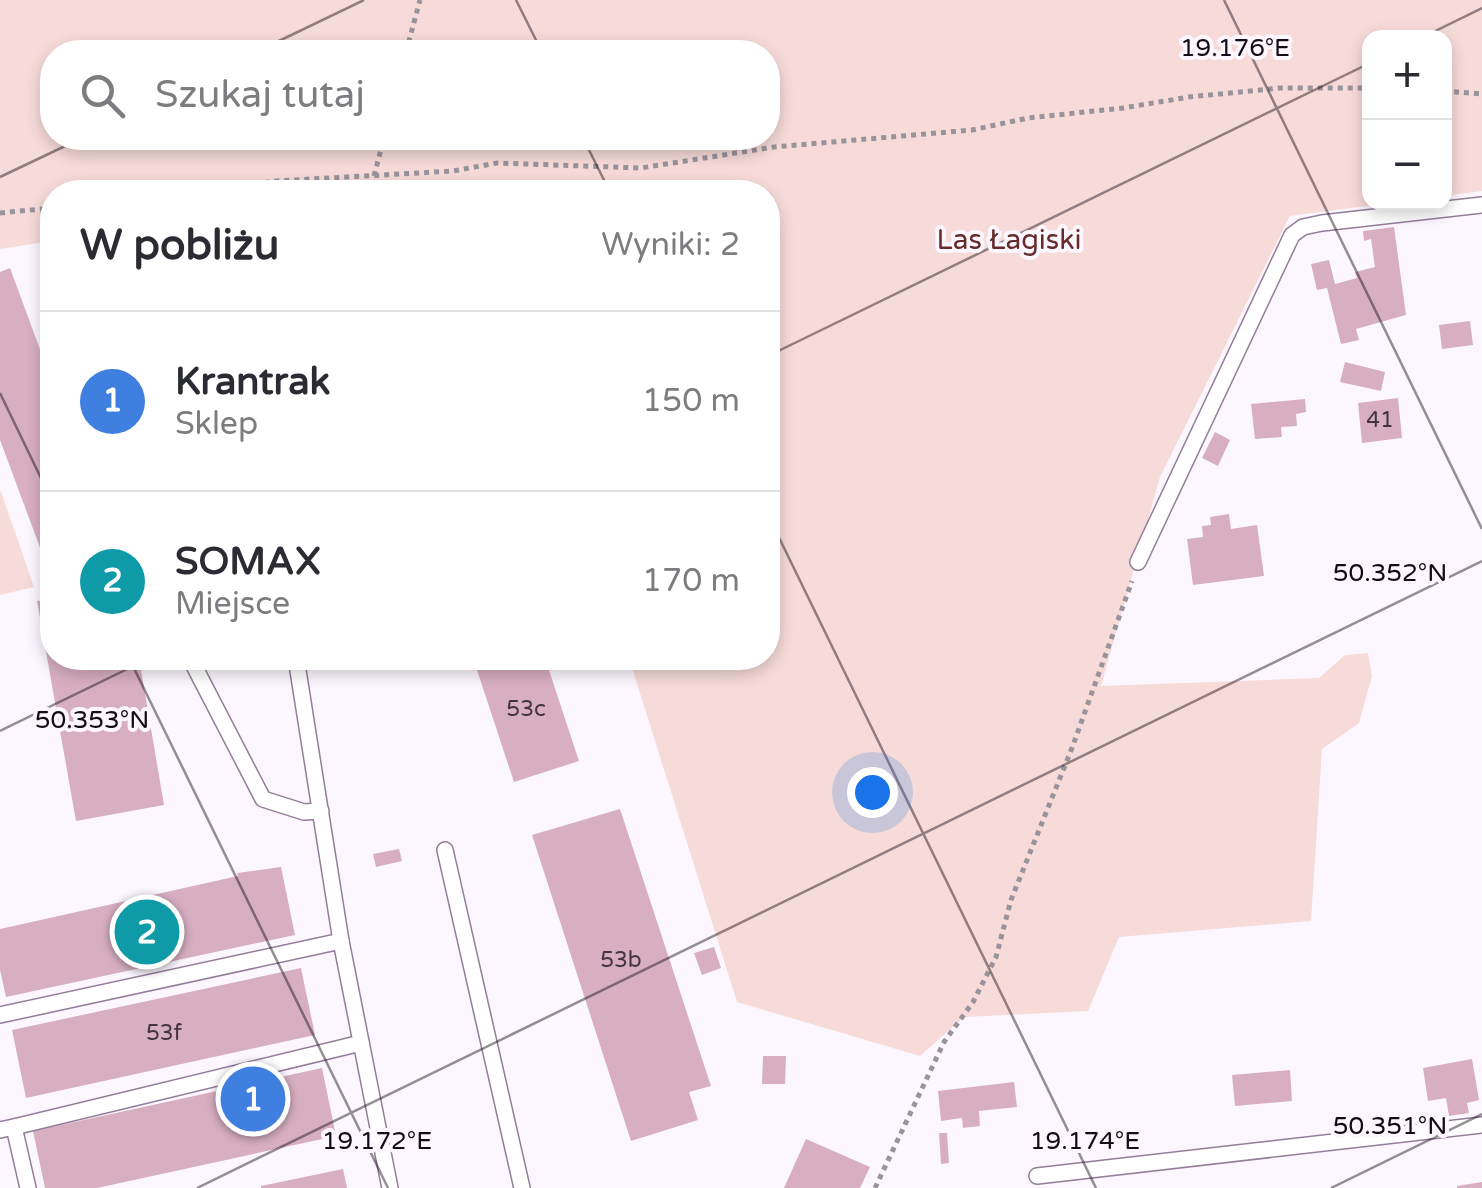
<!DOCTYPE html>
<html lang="pl">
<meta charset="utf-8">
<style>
body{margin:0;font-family:"Varela Round",sans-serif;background:#f2f2f3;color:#2b2b33}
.controls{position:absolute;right:30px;top:30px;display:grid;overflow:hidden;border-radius:20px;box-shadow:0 5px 15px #0003}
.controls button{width:90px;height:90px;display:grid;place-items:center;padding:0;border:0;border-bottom:2px solid #e1e1e2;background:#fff;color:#2b2b33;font:50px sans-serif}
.you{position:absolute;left:872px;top:792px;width:35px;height:35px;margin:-25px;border:8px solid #fff;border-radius:50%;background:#1a73e8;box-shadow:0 0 0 15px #1a73e833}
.badge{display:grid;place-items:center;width:65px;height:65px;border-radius:50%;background:#53640b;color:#fff;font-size:32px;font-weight:700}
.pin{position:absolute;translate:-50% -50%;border:5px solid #fff;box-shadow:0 2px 10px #0006}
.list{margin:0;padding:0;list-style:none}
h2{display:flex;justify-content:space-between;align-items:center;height:130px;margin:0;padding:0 40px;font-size:42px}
h2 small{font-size:32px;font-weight:400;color:#7c7c81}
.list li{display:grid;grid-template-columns:65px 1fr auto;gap:30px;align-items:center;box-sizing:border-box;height:180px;padding:0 40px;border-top:2px solid #e1e1e2}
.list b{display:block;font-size:38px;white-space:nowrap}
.list p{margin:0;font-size:32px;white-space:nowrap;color:#7c7c81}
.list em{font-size:32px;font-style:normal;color:#7c7c81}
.icon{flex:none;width:55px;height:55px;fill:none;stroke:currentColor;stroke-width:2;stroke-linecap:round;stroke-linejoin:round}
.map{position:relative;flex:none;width:1482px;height:1188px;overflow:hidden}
.search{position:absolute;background:#fff;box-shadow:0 5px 15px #0003;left:40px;top:40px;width:740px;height:110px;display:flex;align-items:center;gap:25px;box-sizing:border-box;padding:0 35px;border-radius:40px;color:#7c7c81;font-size:38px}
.panel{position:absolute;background:#fff;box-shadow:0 5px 15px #0003;left:40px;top:180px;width:740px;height:490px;border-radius:40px}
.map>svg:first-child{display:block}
</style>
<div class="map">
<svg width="1482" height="1188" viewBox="0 0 1482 1188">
<rect width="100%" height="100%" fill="#fcf7fe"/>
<g fill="#f7dbd8" fill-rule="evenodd">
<path d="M0,0H1482V191L1445,196L1444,38H1370V202L1390,203L1290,216L1160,477L1101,686L1319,678L1345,655L1368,653L1372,676L1359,723L1322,749L1311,921L1119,937L1088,1011L964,1017L920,1056L737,1002L629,658H768V192H52V241L0,249ZM52,52H768V138H52Z"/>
<polygon points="0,489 34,587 0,595"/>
</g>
<g fill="#d8afc1">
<polygon points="1394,227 1406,315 1356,329 1359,340 1341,344 1327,288 1317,290 1311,264 1329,260 1335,284 1357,278 1355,272 1375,267 1371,239 1364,241 1363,231"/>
<polygon points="10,268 52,382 52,567 48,569 0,440 0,272"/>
<polygon points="1470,321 1473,345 1442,349 1439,325"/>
<polygon points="1345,362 1385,372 1381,391 1340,382"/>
<polygon points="1398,398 1402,438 1362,443 1358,403"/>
<polygon points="1305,399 1306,412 1296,414 1297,426 1281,427 1282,437 1255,439 1251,404"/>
<polygon points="1215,432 1230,440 1218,466 1202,458"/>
<polygon points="1229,514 1231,529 1257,525 1264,576 1193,585 1187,539 1203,537 1202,526 1211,525 1210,517"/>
<polygon points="52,599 52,658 139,658 164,805 76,821 37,601"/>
<polygon points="473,658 545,658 579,761 514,782"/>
<polygon points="620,809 711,1086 689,1092 698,1120 631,1141 532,835"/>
<polygon points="399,849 402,861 376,867 373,854"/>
<polygon points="281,867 295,935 6,997 0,970 0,929 238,876 237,873"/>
<polygon points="714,947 721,968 702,975 694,953"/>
<polygon points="301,968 315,1035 26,1098 12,1030"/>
<polygon points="763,1056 786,1056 785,1084 762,1084"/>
<polygon points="1472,1059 1479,1100 1467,1103 1469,1113 1449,1116 1446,1098 1428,1101 1423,1068"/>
<polygon points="322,1068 336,1136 97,1188 45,1188 33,1131"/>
<polygon points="1290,1070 1292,1101 1235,1106 1232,1075"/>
<polygon points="1014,1082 1017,1107 979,1111 980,1126 963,1128 962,1118 941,1121 938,1091"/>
<polygon points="939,1133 947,1133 949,1163 941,1164"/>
<polygon points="806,1139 870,1167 860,1188 784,1188"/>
<polygon points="343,1169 347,1188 261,1188 261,1186"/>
<polygon points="1482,1182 1482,1188 1457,1188 1457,1186"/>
</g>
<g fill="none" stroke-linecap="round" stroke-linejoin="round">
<g stroke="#937d9a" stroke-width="18">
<g id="lane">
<polyline points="1138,562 1292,235 1303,227 1322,223 1482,205"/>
<polyline points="190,658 263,799 304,812 321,811"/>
<polyline points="296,658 341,941"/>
<polyline points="445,850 522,1188"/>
<polyline points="0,1015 341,941 390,1188"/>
<polyline points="14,1127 361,1043"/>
<polyline points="0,1130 14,1127 28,1188"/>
<polyline points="1037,1176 1482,1125"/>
</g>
</g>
<g stroke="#99939b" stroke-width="5" stroke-dasharray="5 5" stroke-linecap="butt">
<polyline points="406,52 420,0"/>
<polyline points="1444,91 1482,94"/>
<polyline points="374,176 384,138"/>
<polyline points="185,192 276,181 453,171 497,163 641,168 774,147 972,130 1028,118 1123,108 1189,97 1280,88 1370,88"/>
<polyline points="0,213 52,208"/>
<polyline points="875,1188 944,1042 973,1002 996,957 1011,900 1072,748 1132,581"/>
</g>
<use href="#lane" stroke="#fff" stroke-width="15"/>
</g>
<path fill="none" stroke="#130b15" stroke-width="2.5" stroke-opacity="0.45" d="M516,0L542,52M1224,0L1482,529M1421,38L1482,8M256,52L364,0M583,138L610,192M0,177L82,138M768,356L1370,63M0,393L52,501M768,515L1096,1188M129,658L388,1188M0,731L150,658M197,1188L1482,561M1331,1188L1482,1114"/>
<g text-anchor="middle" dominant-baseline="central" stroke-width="8" stroke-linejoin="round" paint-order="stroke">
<g font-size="22" fill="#443440">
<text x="1380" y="420">41</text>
<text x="526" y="709">53c</text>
<text x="621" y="960">53b</text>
<text x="164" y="1033">53f</text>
</g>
<g font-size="28" fill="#642b2a" stroke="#fcf7fe">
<text x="1009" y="240">Las Łagiski</text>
</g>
</g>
<g font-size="25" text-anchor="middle" fill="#130b15" stroke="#fcf7fe" stroke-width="8" stroke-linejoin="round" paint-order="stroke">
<text x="1235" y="56">19.176°E</text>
<text x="1390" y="581">50.352°N</text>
<text x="92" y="728">50.353°N</text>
<text x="1390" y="1134">50.351°N</text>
<text x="377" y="1149">19.172°E</text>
<text x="1085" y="1149">19.174°E</text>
</g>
</svg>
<div class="controls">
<button>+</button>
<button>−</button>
</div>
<div class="you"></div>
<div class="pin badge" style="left:253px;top:1099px;background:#3f7fe0">1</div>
<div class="pin badge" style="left:147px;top:932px;background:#0f9aa8">2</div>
<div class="search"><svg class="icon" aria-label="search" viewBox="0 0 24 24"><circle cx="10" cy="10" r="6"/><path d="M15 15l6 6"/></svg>Szukaj tutaj</div>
<section class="panel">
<h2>W pobliżu<small>Wyniki: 2</small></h2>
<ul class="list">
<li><span class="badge" style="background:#3f7fe0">1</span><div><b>Krantrak</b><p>Sklep</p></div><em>150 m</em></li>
<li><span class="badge" style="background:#0f9aa8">2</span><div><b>SOMAX</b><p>Miejsce</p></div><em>170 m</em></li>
</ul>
</section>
</div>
